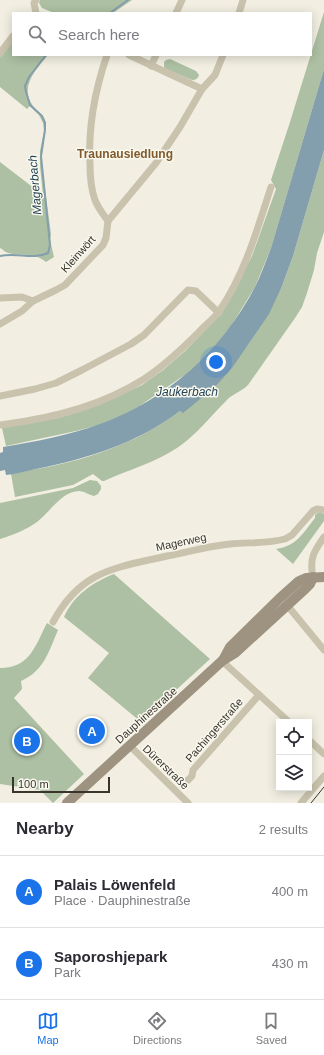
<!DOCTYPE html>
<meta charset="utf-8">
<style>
body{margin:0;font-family:Arial,sans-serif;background:#f2f2f3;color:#2b2b33}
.controls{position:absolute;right:12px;bottom:12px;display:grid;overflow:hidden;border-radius:0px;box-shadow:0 2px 10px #0003}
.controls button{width:36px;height:36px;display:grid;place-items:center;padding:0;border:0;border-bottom:1px solid #e1e1e2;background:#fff;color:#2b2b33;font:20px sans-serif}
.scale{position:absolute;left:12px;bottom:10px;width:98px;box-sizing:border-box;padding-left:4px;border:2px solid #39342c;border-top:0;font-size:11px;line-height:14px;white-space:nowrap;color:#39342c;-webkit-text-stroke:3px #f9f8ee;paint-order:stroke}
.you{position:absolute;left:216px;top:362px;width:14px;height:14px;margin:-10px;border:3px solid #fff;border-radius:50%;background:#1a73e8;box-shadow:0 0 0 6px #1a73e833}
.badge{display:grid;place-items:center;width:26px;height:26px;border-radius:50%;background:#1a73e8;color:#fff;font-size:13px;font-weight:700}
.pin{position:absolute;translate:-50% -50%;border:2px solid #fff;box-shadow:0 1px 4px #0006}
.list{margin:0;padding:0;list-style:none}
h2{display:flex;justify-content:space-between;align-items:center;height:52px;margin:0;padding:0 16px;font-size:17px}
h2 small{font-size:13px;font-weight:400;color:#7c7c81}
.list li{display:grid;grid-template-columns:26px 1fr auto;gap:12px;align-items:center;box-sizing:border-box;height:72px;padding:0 16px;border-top:1px solid #e1e1e2}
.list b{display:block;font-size:15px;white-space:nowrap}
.list p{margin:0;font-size:13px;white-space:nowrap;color:#7c7c81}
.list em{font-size:13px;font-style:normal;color:#7c7c81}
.icon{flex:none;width:22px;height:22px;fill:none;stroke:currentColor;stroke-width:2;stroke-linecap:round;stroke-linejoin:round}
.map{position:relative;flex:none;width:324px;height:803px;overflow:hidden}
.search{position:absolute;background:#fff;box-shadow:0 2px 10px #0003;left:12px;right:12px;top:12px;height:44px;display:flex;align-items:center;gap:10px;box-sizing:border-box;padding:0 14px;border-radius:0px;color:#7c7c81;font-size:15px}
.sheet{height:196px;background:#fff}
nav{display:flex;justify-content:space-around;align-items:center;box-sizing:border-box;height:56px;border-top:1px solid #e1e1e2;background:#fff;font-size:11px;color:#7c7c81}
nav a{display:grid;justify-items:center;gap:2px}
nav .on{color:#1a73e8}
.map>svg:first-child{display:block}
</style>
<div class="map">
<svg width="324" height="803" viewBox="0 0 324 803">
<rect width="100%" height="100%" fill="#f2efe2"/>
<g fill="#adc0a3">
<polygon points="40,0 132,0 113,13 54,13 42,8 39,3"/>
<polygon points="324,12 324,69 271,248 255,287 231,326 207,355 186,374 138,407 119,417 99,425 76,431 6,446 2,428 58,418 79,412 101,404 142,385 163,370 185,351 222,313 252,256 276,189 271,180 290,122"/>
<path d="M13,40V55H48C36,70 19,86 33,106C38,112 44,115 46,123L42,154V166L51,234L50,240L54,257L46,262C32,251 23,257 8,253C5,252 2,249 0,248V162L43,195L40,166V151L44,131L43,123L39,115L30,106L27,109L0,87V57Z"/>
<path d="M170,59L196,71L199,75C198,79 195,80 192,80L166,69L164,67V62L166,60Z"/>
<path d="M324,150V232L317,253L314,270L307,293L302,307L295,318L248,385C241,392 232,394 226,401C210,417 196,435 177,448C154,463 128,470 104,481H102L93,474L73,485L15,497L11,474C36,469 62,465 87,457C120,447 152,432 180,411L183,412L215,387L249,343L282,286L293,256Z"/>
<path d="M90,480L97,481L101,486V489L98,494L94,496C89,495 84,491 79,491C62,491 49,513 37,522C26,530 13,535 0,539V503L73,488Z"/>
<path d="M319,512L324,514V521L293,564L276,549C297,546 303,533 315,518V515Z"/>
<path d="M114,574L210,659L141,722L88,678L109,653L64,617C73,596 93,582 114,574Z"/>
<path d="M47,623L58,630C49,651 44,671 21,681L22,689L14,698L84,774L53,803L40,790L0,784V668C30,668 35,646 47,623Z"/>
</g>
<path fill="#839eac" d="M324,69V150L293,256L282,286L269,314L232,368L215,387L183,413L180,411C136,444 89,458 36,469C26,471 16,474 6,475L5,470L0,471V453L3,452V447C34,442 70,435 100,424C167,400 222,350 255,287C261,275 266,261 271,248Z"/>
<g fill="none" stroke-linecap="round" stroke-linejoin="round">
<g stroke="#839eac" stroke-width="2">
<polyline points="110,13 128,0"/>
<path d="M0,256C16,252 33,260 48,253L50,245L41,156L45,130V123L42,116L30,105L26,92L25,86L29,77L46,55"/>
</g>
<polyline stroke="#cdcabe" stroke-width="7" stroke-dasharray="7 3.5" stroke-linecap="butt" points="181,788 188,780"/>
<g stroke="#c9c3ae" stroke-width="7">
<polyline points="36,0 34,3 36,13"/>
<polyline points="176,13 182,0"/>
<polyline points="239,13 243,0"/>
<polyline points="0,53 13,36"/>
<path d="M107,55C95,90 88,126 90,164C90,176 91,189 95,200C98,208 103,214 108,221"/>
<polyline points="129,55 202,89"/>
<polyline points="151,66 156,55"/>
<polyline points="0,298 22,297 33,301"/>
<polyline points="0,324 22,311 33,301 56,290 65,285 103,245 106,238 108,221 156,163 180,127 202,89 215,75 223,55"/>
<polyline points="0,396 35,389 56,383 82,370 131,344 144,335 188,290 196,291 219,313"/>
<path d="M0,425C49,419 102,406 144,379C164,366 182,349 199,332C205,325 215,318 220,310C245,273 257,230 271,187"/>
<path d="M313,577C309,559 314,551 324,537"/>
<polyline points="287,605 324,650"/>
<path d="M53,622C81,570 115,568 167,556C188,552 209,546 230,544C248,542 267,544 285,539L292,535L313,511L317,509L324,510"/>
<polyline points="222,661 289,722"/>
<polyline points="309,740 324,754"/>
<polyline points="130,746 188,803"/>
<polyline points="188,780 192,776 193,770 259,695"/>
<polyline points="301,803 324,776"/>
</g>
<g stroke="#9d9380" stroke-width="10">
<polyline points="223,660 230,647 280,598 299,581 306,578 324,577"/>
<polyline points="67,803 222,661 235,653 305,589 310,584 313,577"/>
</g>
<polyline stroke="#39342c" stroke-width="1" points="311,803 324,787"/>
</g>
<g text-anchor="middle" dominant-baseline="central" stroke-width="3" stroke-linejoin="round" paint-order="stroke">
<g font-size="11" fill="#39342c" stroke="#f9f8ee">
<text transform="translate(78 254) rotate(-48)">Kleinwört</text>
<text transform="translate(181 542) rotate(-12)">Magerweg</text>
<text transform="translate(146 715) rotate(-42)">Dauphinestraße</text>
<text transform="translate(214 730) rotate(-49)">Pachingerstraße</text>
<text transform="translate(166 767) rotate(44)">Dürerstraße</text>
</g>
<g font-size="12" font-weight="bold" fill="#815a2c" stroke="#f9f8ee">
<text x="125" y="154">Traunausiedlung</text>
</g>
<g font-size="12" font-style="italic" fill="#254457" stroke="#f9f8ee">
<text transform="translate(35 185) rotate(-95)">Magerbach</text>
<text x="187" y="392">Jaukerbach</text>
</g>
</g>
</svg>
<div class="controls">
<button><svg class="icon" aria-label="locate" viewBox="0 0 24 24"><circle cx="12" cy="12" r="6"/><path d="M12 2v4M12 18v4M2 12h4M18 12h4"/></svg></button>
<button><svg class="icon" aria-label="layers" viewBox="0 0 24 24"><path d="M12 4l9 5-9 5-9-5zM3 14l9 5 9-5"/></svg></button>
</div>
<div class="scale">100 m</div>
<div class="you"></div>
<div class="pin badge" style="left:92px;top:731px">A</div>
<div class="pin badge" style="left:27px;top:741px">B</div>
<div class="search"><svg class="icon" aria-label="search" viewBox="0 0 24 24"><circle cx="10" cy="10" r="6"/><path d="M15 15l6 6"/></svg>Search here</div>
</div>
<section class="sheet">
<h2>Nearby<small>2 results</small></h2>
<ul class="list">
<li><span class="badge">A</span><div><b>Palais Löwenfeld</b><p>Place · Dauphinestraße</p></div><em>400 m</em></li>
<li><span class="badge">B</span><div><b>Saporoshjepark</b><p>Park</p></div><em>430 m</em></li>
</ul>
</section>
<nav>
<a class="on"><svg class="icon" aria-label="map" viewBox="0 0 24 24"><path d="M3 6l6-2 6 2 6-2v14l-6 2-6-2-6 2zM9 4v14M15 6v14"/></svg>Map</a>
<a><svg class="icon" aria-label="directions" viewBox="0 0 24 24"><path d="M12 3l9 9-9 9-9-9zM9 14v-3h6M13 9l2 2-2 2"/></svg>Directions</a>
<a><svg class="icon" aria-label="saved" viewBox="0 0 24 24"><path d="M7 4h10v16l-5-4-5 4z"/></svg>Saved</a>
</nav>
